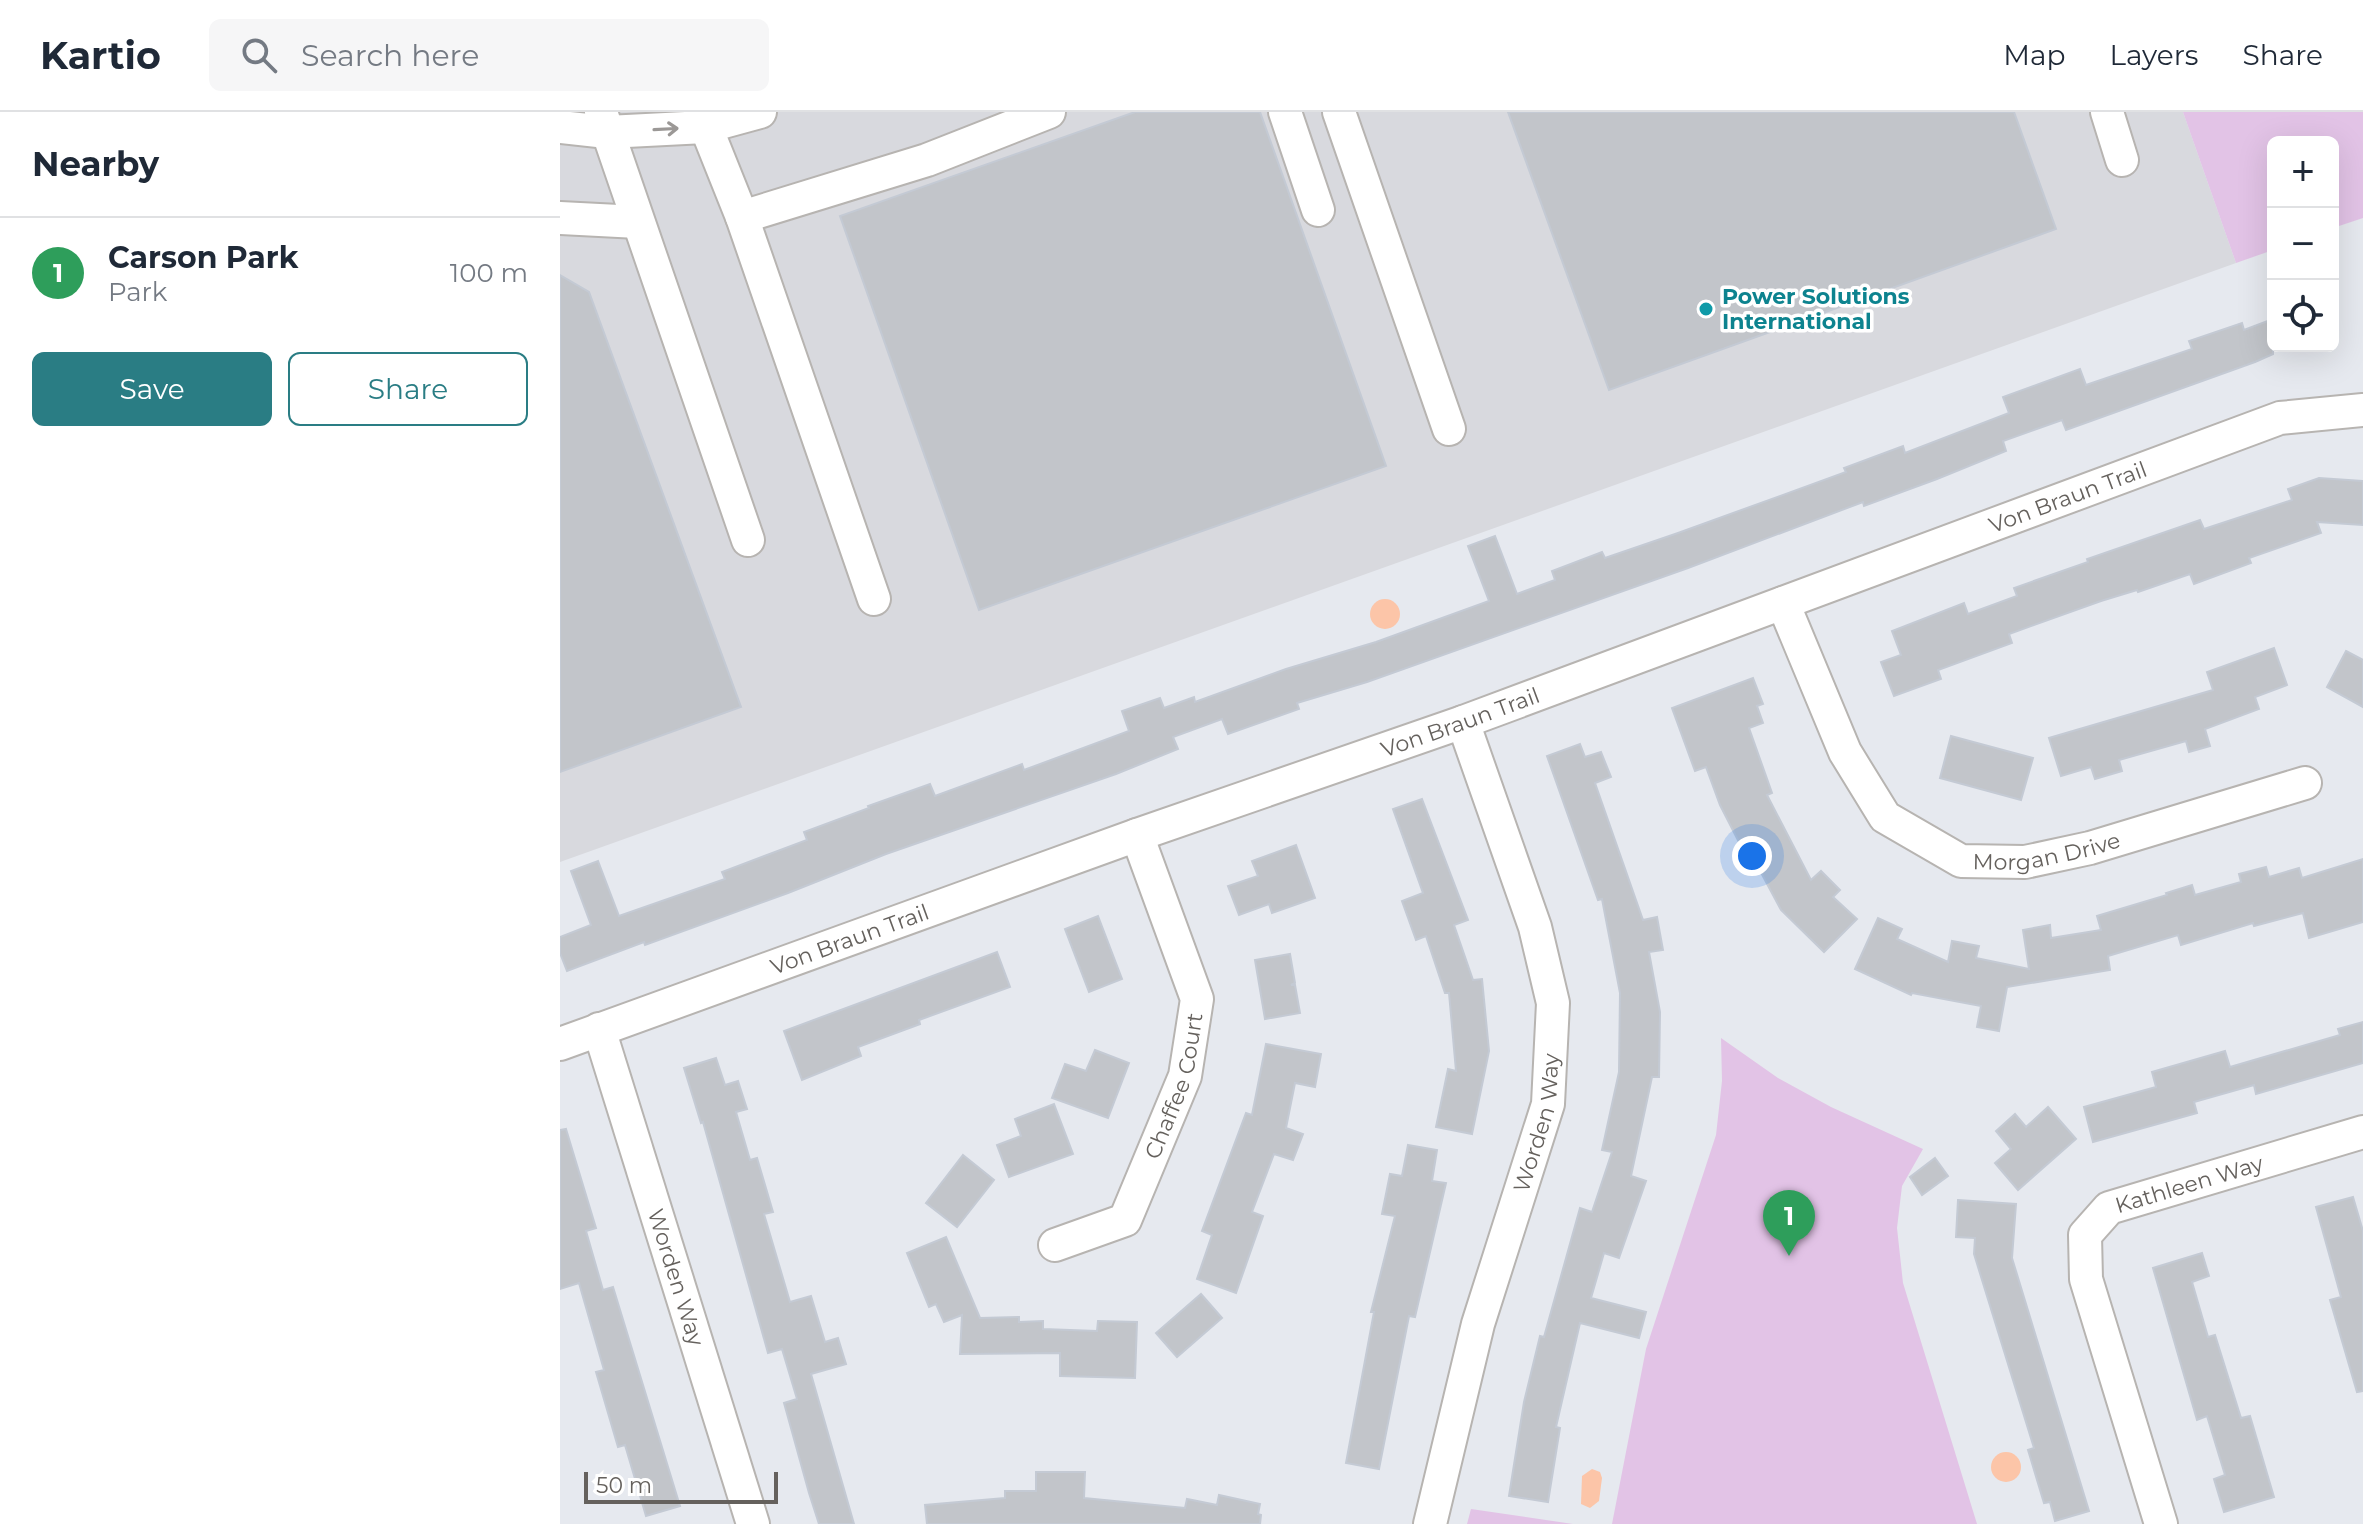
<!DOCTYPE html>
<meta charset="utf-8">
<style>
body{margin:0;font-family:Montserrat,sans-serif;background:#f6f6f7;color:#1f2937}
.controls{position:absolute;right:24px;top:24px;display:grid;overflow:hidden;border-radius:12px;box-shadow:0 8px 32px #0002}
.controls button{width:72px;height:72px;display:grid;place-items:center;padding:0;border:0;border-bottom:2px solid #e0e1e3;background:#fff;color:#1f2937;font:40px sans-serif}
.scale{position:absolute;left:24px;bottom:20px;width:194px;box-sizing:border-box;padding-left:8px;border:4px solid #65615d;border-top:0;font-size:22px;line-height:28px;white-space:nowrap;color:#65615d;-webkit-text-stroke:6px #fff;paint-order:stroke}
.you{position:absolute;left:1192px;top:744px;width:28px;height:28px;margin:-20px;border:6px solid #fff;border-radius:50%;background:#1a73e8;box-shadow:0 0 0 12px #1a73e833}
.badge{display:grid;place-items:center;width:52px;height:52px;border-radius:50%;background:#2a7d84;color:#fff;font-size:26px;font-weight:700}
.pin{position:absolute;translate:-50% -66px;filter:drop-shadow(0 2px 4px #0008)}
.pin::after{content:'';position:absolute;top:42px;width:28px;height:24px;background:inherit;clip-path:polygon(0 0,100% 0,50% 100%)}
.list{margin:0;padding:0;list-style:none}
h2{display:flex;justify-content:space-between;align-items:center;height:104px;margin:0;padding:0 32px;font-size:34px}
h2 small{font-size:26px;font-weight:400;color:#747a83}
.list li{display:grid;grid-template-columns:52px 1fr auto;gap:24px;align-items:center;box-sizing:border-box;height:112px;padding:0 32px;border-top:2px solid #e0e1e3}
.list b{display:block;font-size:30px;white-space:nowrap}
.list p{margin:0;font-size:26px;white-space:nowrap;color:#747a83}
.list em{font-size:26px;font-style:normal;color:#747a83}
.actions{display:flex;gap:16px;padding:24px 32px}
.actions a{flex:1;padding:18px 0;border:2px solid #2a7d84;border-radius:12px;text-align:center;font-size:28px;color:#2a7d84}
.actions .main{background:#2a7d84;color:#fff}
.icon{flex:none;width:44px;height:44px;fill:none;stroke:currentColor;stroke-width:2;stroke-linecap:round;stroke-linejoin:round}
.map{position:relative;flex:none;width:1803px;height:1412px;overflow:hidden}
header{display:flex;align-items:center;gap:48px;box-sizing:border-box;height:112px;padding:0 40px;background:#fff;border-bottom:2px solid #e0e1e3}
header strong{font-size:38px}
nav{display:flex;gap:44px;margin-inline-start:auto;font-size:28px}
.search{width:560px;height:72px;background:#f6f6f7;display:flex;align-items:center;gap:20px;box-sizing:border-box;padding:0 28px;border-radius:12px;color:#747a83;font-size:30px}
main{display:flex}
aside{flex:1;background:#fff}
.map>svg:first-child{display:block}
</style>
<header>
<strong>Kartio</strong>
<div class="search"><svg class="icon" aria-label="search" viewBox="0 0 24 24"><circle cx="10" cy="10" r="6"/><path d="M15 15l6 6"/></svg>Search here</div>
<nav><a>Map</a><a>Layers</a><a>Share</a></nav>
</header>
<main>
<aside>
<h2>Nearby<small></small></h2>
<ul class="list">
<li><span class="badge" style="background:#2e9e5b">1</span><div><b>Carson Park</b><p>Park</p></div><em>100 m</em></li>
</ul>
<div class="actions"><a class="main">Save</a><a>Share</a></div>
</aside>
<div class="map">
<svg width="1803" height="1412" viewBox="0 0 1803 1412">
<rect width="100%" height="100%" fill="#e6e9ef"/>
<polygon fill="#d8d9de" points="0,0 1623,0 1676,151 0,750"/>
<g fill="#e2c3e6">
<polygon points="1623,0 1803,0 1803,106 1773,116 1773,30 1713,30 1713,138 1676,151"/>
<polygon points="1161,926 1218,966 1271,995 1363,1037 1342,1074 1337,1116 1343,1171 1417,1412 1052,1412 1086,1237 1156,1023 1162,969"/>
<polygon points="911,1397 1013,1412 907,1412"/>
</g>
<g fill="#fcc5a8">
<circle cx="825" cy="502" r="15"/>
<circle cx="1446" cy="1355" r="15"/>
<polygon points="1032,1357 1040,1360 1042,1366 1039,1389 1030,1396 1021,1392 1022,1364"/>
</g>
<g fill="#c2c5ca" stroke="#c4cad4" stroke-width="2">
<polygon points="575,0 700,0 826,354 419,498 280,104"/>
<polygon points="948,0 1454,0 1496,117 1049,278"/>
<polygon points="0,163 29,180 181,595 0,660"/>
<polygon points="1713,207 1713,242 1695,250 1506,318 1502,308 1443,329 1446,339 1377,367 1304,394 1303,390 1128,456 807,570 737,591 739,597 668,622 662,607 613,625 618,637 556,662 326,742 228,781 85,833 84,830 7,859 0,841 0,825 31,813 11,759 38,749 59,804 165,767 162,760 247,728 244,720 309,696 308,694 370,672 375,684 462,652 464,658 569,619 562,599 600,586 604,596 634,585 635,590 726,557 816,530 929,489 908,434 935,424 957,482 995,468 992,459 1042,440 1045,446 1118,421 1286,360 1284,356 1343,334 1345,341 1449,301 1443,285 1520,257 1526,273 1632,237 1629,229 1682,211 1684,218"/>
<polygon points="1759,366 1803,369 1803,413 1757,410 1761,421 1689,446 1691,451 1634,472 1630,462 1578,480 1577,478 1541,489 1449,522 1452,531 1378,558 1381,567 1334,584 1321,550 1341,543 1332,519 1404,491 1408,502 1457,484 1454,476 1528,450 1527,447 1640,408 1644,417 1732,388 1728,377"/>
<polygon points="1714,536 1727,573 1695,585 1699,597 1645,617 1650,634 1629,640 1626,629 1559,648 1562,659 1535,667 1531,655 1501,664 1489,626 1653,578 1647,560"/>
<polygon points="1786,539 1803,548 1803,595 1767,575"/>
<polygon points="1193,566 1203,592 1197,594 1203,611 1189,616 1212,681 1207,683 1251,768 1261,759 1280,778 1273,785 1297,807 1264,840 1221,798 1190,740 1185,742 1160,693 1146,655 1135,659 1112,596"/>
<polygon points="1391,624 1473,646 1461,688 1380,666"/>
<polygon points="1020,632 1025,645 1041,640 1051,665 1035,671 1083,808 1097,805 1103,838 1089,840 1100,900 1099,965 1092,965 1071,1064 1086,1069 1059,1146 1044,1141 1031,1186 1086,1200 1079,1226 1020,1211 996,1315 1000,1316 988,1390 949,1384 964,1290 980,1224 984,1225 1020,1096 1032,1100 1052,1040 1042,1038 1059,960 1060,881 1042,787 1038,788 987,644"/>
<polygon points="862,687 908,808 894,813 913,868 922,867 929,939 912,1022 876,1015 888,957 896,959 889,881 885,881 866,824 856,828 842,789 863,781 833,697"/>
<polygon points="736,733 755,786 712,801 709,792 679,803 668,774 698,764 692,749"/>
<polygon points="1803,747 1803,810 1749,826 1743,801 1694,814 1693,811 1621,833 1618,823 1548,844 1550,858 1447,875 1439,919 1417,915 1421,894 1352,881 1351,883 1295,857 1318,806 1342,817 1337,827 1388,850 1392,829 1419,834 1416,846 1469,857 1463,818 1490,813 1491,826 1541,818 1537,804 1607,783 1606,781 1632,773 1635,783 1681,770 1679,762 1706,755 1709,765 1739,756 1742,766"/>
<polygon points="538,804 562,867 529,880 505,817"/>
<polygon points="437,840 450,875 359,908 360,912 298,935 301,944 242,968 224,919"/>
<polygon points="730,842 735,871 731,873 735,873 740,901 705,907 695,848"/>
<polygon points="1803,910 1803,951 1696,982 1694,973 1634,990 1637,1001 1533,1030 1524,995 1596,975 1592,960 1665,939 1670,955 1780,923 1778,917"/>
<polygon points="706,932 761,942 755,975 735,971 726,1016 743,1022 733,1048 714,1042 692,1100 703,1104 676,1181 637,1167 652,1123 642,1119 686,1001 692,1003"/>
<polygon points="535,938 569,951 548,1006 492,986 505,952 526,959"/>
<polygon points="156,946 165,973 178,969 187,997 176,1000 190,1048 197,1046 213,1100 204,1102 230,1190 251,1184 265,1230 278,1226 286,1252 251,1262 294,1412 259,1412 249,1381 224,1291 237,1287 222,1237 208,1241 143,1010 141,1011 124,956"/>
<polygon points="494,992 513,1042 449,1065 437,1033 461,1024 455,1007"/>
<polygon points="1488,995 1516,1027 1458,1078 1435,1051 1451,1037 1436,1019 1455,1002 1466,1015"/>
<polygon points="6,1017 36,1116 26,1119 43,1178 53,1175 120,1394 86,1404 65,1333 58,1335 36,1260 44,1258 19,1171 0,1177 0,1018"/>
<polygon points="848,1033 877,1038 872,1069 886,1071 855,1205 849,1204 819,1357 786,1351 814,1200 811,1200 835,1104 822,1102 830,1062 842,1064"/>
<polygon points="403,1043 434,1068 397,1115 366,1091"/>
<polygon points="1375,1046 1388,1064 1362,1083 1350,1065"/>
<polygon points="1793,1085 1803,1119 1803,1279 1797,1280 1770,1188 1781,1185 1756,1095"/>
<polygon points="1398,1088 1456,1092 1452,1146 1529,1399 1495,1409 1490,1390 1484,1391 1468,1338 1474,1336 1414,1142 1415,1126 1396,1125"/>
<polygon points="386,1125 420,1206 459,1205 459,1210 483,1209 483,1217 537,1219 538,1209 577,1210 575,1266 500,1264 500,1241 400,1242 402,1203 384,1210 376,1192 369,1195 347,1141"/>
<polygon points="1642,1141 1649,1164 1632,1170 1648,1225 1655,1223 1681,1306 1690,1304 1714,1385 1664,1400 1654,1367 1665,1363 1647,1304 1637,1308 1593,1156"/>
<polygon points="641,1182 662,1206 617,1245 596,1221"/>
<polygon points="476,1360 525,1360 524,1386 625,1396 627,1387 657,1393 659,1383 700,1392 698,1402 701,1403 700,1412 367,1412 365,1393 445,1386 445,1379 476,1379"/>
</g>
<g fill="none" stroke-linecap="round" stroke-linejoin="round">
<g stroke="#b7b4b1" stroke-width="36">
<g id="minor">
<polyline points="41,0 188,428"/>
<polyline points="140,0 182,105"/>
<polyline points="725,0 758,98"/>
<polyline points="779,0 889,317"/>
<polyline points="1547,0 1562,48"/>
<polyline points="0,15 47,20 145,15 200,0"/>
<polyline points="0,106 78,110"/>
<polyline points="314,487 182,105 367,48 489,0"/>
<path id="s1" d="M1223,491L1285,640L1325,705L1401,749L1465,750L1530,736L1745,671"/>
<path id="s2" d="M39,917L193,1412"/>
<path id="s3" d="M0,932L577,723L903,610L1720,306L1803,298"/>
<path id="s4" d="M495,1133L565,1108L625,964L637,887L577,723"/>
<path id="s5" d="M870,1412L918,1212L988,992L993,891L975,815L903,610"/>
<path id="s6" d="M1601,1412L1526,1167L1525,1123L1549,1096L1803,1020"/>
</g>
</g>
<use href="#minor" stroke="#fff" stroke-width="32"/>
</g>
<defs><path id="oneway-shaft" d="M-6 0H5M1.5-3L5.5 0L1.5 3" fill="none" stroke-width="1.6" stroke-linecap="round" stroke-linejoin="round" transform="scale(2)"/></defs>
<use stroke="#9b9896" href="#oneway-shaft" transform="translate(106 17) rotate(-3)"/>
<circle fill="#0f9aa8" stroke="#fff" stroke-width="3" cx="1146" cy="197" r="8"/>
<g text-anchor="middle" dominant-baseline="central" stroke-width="7" stroke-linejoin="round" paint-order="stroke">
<g font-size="22" font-weight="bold" fill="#0d838f" stroke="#fff" text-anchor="start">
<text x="1162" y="184">Power Solutions<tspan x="1162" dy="25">International</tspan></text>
</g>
<g font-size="22" fill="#65615d" stroke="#fff">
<text stroke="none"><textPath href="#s3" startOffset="1604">Von Braun Trail</textPath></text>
<text stroke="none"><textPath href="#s3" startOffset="956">Von Braun Trail</textPath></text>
<text stroke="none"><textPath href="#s1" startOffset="412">Morgan Drive</textPath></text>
<text stroke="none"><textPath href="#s3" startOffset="308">Von Braun Trail</textPath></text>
<text stroke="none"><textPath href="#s4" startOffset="218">Chaffee Court</textPath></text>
<text stroke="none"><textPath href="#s5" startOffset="416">Worden Way</textPath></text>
<text stroke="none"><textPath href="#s6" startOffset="420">Kathleen Way</textPath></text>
<text stroke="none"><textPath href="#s2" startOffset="260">Worden Way</textPath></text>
</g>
</g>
</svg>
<div class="controls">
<button>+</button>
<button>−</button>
<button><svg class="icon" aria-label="locate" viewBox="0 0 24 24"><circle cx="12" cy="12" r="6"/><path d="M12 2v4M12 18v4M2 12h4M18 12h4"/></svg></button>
</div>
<div class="scale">50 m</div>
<div class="you"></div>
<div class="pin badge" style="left:1229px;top:1144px;background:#2e9e5b">1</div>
</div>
</main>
